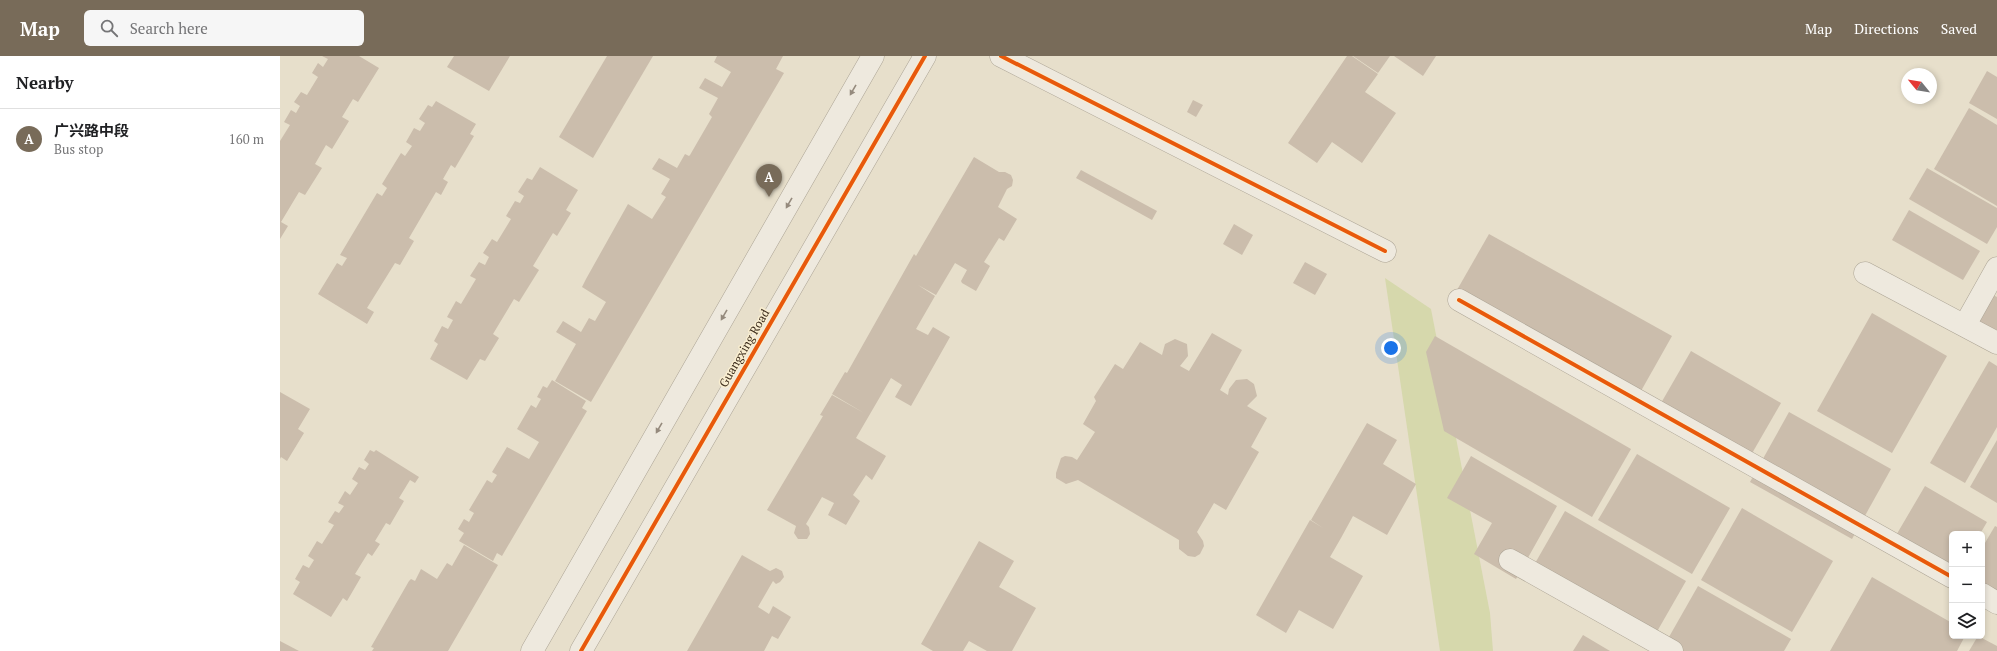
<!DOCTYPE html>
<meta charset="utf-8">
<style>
body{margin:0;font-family:"PT Serif","Noto Sans SC",serif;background:#f6f6f6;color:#202124}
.controls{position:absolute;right:12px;bottom:12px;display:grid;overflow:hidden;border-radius:6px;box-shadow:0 2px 6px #0003}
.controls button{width:36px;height:36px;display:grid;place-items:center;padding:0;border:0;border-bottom:1px solid #e0e0e0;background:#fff;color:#202124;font:20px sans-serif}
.compass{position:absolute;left:1621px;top:12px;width:36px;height:36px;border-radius:50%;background:#fff;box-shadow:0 2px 6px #0003;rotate:300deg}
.you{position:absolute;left:1111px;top:292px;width:14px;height:14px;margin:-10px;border:3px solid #fff;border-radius:50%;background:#1a73e8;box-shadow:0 0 0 6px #1a73e833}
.badge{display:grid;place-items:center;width:26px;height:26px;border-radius:50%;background:#786b59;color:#fff;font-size:13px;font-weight:700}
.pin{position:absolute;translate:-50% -33px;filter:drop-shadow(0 1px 2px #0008)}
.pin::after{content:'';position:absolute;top:21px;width:14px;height:12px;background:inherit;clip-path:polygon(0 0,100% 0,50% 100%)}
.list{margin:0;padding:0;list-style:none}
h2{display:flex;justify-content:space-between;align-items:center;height:52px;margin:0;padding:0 16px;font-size:17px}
h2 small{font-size:13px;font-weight:400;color:#757577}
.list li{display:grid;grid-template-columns:26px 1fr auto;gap:12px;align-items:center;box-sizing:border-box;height:60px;padding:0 16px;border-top:1px solid #e0e0e0}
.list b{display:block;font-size:15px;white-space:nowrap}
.list p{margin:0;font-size:13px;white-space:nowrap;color:#757577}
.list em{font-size:13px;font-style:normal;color:#757577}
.icon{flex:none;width:22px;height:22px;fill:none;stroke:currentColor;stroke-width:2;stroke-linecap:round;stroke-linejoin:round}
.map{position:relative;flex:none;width:1717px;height:595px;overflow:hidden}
header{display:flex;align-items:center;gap:24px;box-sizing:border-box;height:56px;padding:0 20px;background:#786b59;color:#fff}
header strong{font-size:19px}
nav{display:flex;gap:22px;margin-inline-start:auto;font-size:14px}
.search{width:280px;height:36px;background:#f6f6f6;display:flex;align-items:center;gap:10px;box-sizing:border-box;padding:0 14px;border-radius:6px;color:#757577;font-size:15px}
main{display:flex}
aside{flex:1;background:#fff}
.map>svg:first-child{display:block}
</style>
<header>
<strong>Map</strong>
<div class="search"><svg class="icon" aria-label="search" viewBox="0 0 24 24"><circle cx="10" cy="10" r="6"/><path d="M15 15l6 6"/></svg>Search here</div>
<nav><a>Map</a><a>Directions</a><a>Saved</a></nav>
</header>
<main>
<aside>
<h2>Nearby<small></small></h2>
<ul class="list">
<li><span class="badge">A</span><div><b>广兴路中段</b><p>Bus stop</p></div><em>160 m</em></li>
</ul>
</aside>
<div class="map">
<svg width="1717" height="595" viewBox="0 0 1717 595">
<rect width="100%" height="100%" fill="#e7dfcb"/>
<polygon fill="#d6d8ac" points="1105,222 1151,253 1210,557 1213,595 1160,595"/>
<g fill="#cbbdac">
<polygon points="42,0 79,0 99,12 78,46 73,43 62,61 69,65 52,93 46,89 35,108 42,112 25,139 19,136 1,166 8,170 0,183 0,85 10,69 4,66 11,54 16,57 20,50 14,46 21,36 27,39 38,21 32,17 38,7 43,11 48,3"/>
<polygon points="174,0 230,0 209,35 167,11"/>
<polygon points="327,0 373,0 313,102 279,81"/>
<polygon points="437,0 503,0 496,13 504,17 311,346 275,325 296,288 276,276 283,265 301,276 309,262 315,265 326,246 302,231 306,223 348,148 372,163 386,141 381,138 390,123 372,113 379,102 397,112 405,98 409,100 410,99 432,61 429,58 438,42 419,32 425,22 442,31 451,16 434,6"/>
<polygon points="1067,0 1072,0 1098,18 1085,36 1116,57 1082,107 1052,86 1037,107 1008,87"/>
<polygon points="1073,0 1110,0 1098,17"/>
<polygon points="1114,0 1156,0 1143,20"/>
<polygon points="1707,15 1717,21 1717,63 1689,47"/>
<polygon points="913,44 923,49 916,61 907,56"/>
<polygon points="156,45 196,68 190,78 194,80 175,112 171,109 163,123 168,126 161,139 156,136 129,182 134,185 120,209 115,207 87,252 94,256 87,268 38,238 57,207 62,210 67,202 60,199 97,137 102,140 107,132 102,128 121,97 125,100 132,90 126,86 134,72 140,75 145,67 139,63 148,49 152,51"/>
<polygon points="1689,52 1717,69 1717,150 1654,113"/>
<polygon points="694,101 719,116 725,116 731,119 733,124 732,130 727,133 718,151 737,163 724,185 719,182 704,206 710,210 696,235 682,227 681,225 687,214 675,207 656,239 638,229 655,240 636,273 648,279 653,271 670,281 631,350 615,341 622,329 611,322 576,382 606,400 592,424 586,419 573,439 580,445 566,469 548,459 554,447 542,441 526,468 529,471 530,478 527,483 518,483 514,477 516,470 487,454 543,360 540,359 552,339 584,357 552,338 565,316 567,317 634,198 636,200"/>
<polygon points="260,111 298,134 286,154 291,157 277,180 273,177 253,210 259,214 239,246 234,243 213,278 219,282 205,305 200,303 187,324 150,303 158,288 154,285 162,270 168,273 173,264 167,261 176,245 181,248 196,223 190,220 199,206 205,209 209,201 203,197 212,183 217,186 231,163 226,160 235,145 240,147 244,140 238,136 247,122 252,124"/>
<polygon points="1647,112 1717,152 1717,171 1707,188 1629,143"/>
<polygon points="801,114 877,155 872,164 796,122"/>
<polygon points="1629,154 1700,195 1683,224 1612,184"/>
<polygon points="954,168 973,179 962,199 943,188"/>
<polygon points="1209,178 1392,280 1352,351 1169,248"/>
<polygon points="1025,206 1047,218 1035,239 1013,227"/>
<polygon points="1713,239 1717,241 1717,278 1698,268"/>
<polygon points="1592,257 1667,300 1612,397 1537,355"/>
<polygon points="932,277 962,294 940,334 948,339 949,333 956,324 967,323 974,328 977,340 967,350 987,362 971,391 979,396 946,454 934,447 917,476 923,485 924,490 920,498 915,501 908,500 899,493 899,484 798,424 786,428 776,422 776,417 781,402 785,400 792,401 797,404 815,376 803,368 816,345 814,341 835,308 843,313 860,286 882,299 885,288 895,283 907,288 908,300 900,310 909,315"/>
<polygon points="1155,280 1351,393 1312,461 1164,375 1146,296"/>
<polygon points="1411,295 1501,347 1463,413 1373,361"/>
<polygon points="1709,305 1717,310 1717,371 1685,427 1650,407"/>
<polygon points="272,324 306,345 302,352 307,355 222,500 217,497 213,505 179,485 184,477 178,473 184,463 189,466 194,457 189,454 207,424 212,427 217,419 212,416 227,391 249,403 259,386 237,373 251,349 256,352 261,343 257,341 263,330 267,332"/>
<polygon points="0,336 30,353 18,373 24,377 7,405 1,401 0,403"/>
<polygon points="1509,356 1611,413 1572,483 1470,426"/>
<polygon points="1087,367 1117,384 1103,408 1136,428 1107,479 1073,460 1061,482 1050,501 1083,520 1053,573 1019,554 1006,577 976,559 1030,464 1043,472 1031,464"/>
<polygon points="1717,384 1717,447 1690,431"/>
<polygon points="90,394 94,396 96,394 139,421 135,427 130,424 119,442 124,445 110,469 106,467 95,485 100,488 92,500 88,497 75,518 81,521 67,545 63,542 51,561 13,538 20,526 15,523 23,509 29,512 34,504 28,500 37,485 42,488 54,469 48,466 55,455 59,457 64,450 58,447 65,435 70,439 78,427 72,423 79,411 85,414 89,408 84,404"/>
<polygon points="1357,398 1450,452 1412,518 1318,464"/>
<polygon points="1191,400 1277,450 1236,523 1194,498 1212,467 1167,442"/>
<polygon points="1645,430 1707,466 1700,478 1672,478 1672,526 1608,493"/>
<polygon points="1462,452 1553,505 1512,576 1421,524"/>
<polygon points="1285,455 1406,525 1367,593 1246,523"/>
<polygon points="1715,470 1717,471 1717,559 1702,550 1702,492"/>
<polygon points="699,485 734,505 719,531 756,552 732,595 707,595 689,585 683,595 653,595 641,588"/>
<polygon points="184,489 218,509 168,595 92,595 94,592 91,591 129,525 131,523 135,525 141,513 157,523 167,507 172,510"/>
<polygon points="462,499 490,515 496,512 502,515 504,521 500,526 496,528 493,525 478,551 489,558 493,550 511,561 498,583 492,580 484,595 407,595"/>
<polygon points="1592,521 1672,567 1672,580 1685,580 1677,595 1550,595"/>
<polygon points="1418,530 1511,583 1504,595 1381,595"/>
<polygon points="1303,579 1330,595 1293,595"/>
<polygon points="1698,580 1717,590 1717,595 1689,595"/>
<polygon points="0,585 19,595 0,595"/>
</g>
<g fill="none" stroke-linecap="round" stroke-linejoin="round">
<g stroke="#aca495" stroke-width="23">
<g id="minor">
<polyline points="721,0 1105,195"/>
<polyline points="1585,217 1717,287"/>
<polyline points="1179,244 1672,521"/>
<polyline points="1685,269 1717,212"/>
<polyline points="1230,504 1392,595"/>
<polyline points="1702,538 1717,547"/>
</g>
</g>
<g stroke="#aca495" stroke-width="23">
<g id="tertiary">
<polyline points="252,595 593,0"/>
<polyline points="301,595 645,0"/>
</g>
</g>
<use href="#minor" stroke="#eee9de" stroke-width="22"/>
<use href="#tertiary" stroke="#eee9de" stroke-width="22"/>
<g stroke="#f9eed0" stroke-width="6">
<g id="cycleway">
<polyline points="721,0 1105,195"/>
<polyline points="1179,244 1672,521"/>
<polyline points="301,595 645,0"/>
</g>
</g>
<use href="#cycleway" stroke="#e8590c" stroke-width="4"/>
</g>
<defs><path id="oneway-solid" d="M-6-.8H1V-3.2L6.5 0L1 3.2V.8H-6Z"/></defs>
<g fill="#958a7d">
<use href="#oneway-solid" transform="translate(573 34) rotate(120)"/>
<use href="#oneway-solid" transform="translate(509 147) rotate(120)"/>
<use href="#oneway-solid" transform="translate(444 259) rotate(120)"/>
<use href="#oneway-solid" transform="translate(379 372) rotate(120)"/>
</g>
<g text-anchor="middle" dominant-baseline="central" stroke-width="3" stroke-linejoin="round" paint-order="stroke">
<g font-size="12" fill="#3c2c1c" stroke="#f9eed0">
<text transform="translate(464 292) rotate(-60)">Guangxing Road</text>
</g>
</g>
</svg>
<div class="controls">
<button>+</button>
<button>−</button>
<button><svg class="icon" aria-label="layers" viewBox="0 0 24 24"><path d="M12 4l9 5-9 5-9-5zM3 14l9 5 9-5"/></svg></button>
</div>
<svg class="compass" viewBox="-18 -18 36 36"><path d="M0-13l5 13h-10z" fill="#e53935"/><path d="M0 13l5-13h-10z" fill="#757577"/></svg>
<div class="you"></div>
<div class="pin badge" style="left:489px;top:141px">A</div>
</div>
</main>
